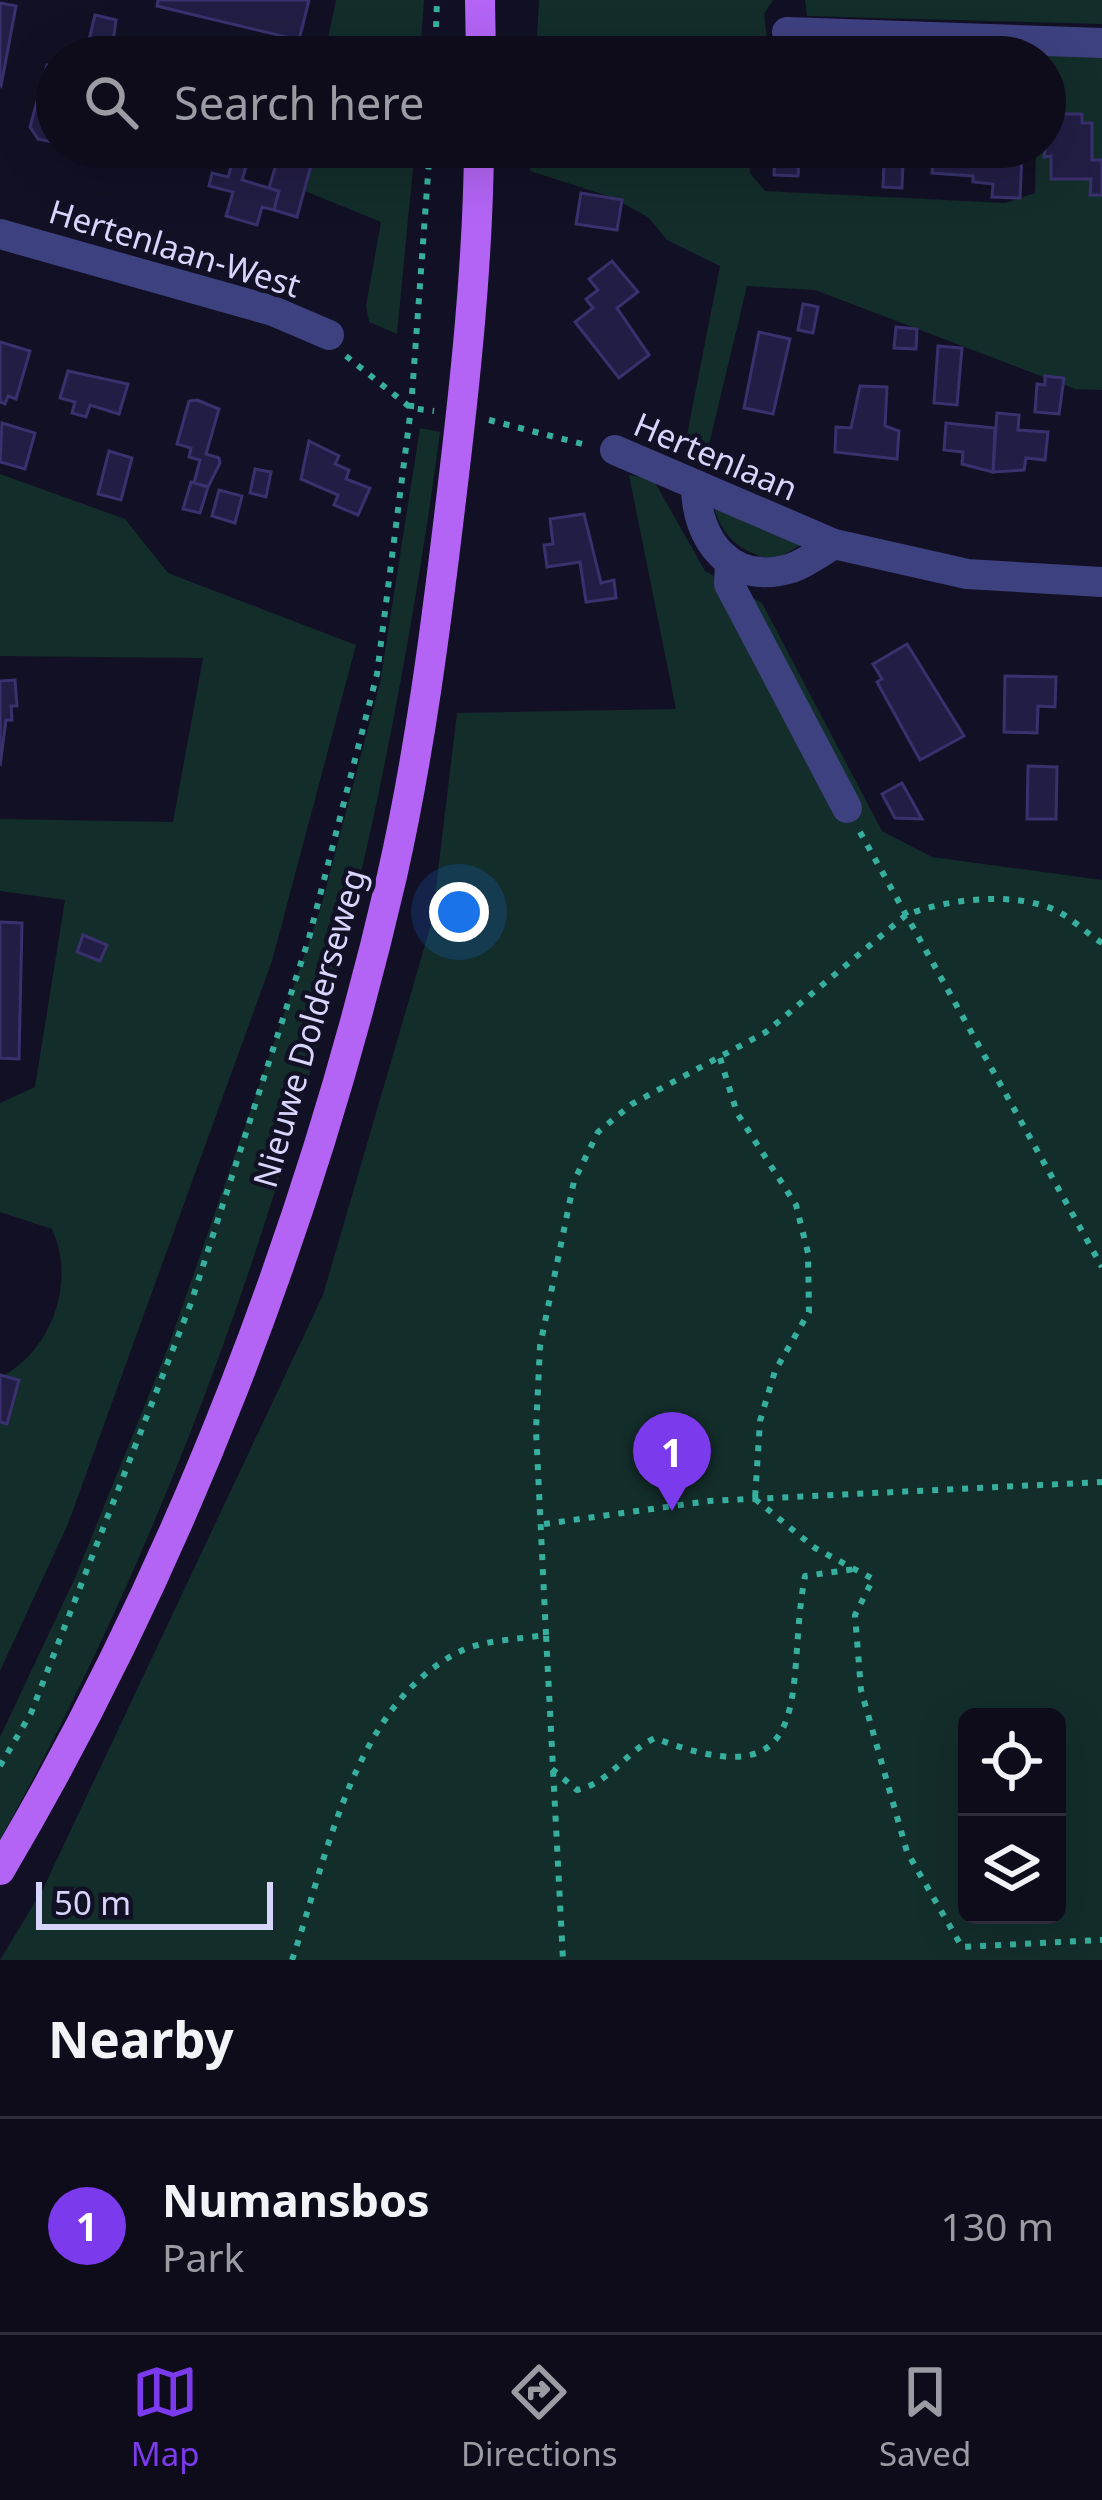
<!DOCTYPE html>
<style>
body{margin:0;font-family:"Noto Sans",sans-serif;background:#171524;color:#f1f3f6}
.controls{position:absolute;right:36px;bottom:36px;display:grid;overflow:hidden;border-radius:18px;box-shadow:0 12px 48px #0002}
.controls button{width:108px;height:108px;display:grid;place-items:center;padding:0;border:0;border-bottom:3px solid #2e2c3a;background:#0e0c1b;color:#f1f3f6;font:60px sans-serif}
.scale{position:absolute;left:36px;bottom:30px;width:237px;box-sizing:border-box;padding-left:12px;border:6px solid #d7d5fc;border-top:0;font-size:33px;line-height:42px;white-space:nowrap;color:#d7d5fc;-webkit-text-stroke:9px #121024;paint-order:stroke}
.you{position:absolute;left:459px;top:912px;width:42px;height:42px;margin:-30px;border:9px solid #fff;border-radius:50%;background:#1a73e8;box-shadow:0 0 0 18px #1a73e833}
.badge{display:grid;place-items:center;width:78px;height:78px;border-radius:50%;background:#7c3aed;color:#fff;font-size:39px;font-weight:700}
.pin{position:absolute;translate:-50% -99px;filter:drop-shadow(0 3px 6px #0008)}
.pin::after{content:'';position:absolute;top:63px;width:42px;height:36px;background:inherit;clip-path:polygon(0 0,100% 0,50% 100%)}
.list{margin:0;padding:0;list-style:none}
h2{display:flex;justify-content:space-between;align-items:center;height:156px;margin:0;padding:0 48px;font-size:51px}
h2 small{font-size:39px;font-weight:400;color:#9b9ba3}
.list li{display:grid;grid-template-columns:78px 1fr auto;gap:36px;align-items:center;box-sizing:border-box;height:216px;padding:0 48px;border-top:3px solid #2e2c3a}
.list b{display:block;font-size:45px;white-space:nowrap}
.list p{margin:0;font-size:39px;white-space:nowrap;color:#9b9ba3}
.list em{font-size:39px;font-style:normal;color:#9b9ba3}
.icon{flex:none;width:66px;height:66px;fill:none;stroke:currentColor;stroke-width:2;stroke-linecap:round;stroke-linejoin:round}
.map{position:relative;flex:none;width:1102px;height:1960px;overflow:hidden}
.search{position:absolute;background:#0e0c1b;box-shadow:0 12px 48px #0002;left:36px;right:36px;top:36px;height:132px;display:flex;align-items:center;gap:30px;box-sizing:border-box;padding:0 42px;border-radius:66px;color:#9b9ba3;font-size:45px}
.sheet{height:372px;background:#0e0c1b}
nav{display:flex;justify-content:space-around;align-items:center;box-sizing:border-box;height:168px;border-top:3px solid #2e2c3a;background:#0e0c1b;font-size:33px;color:#9b9ba3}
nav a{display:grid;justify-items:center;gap:6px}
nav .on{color:#7c3aed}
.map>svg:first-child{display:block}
</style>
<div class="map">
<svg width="1102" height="1960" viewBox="0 0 1102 1960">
<rect width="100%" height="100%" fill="#121024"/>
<g fill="#132d2a" fill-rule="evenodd">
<polygon points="336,0 424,0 420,57 324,57"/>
<polygon points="539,0 773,0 764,14 768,47 753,57 536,57"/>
<polygon points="805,0 1102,0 1102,24 807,16"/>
<polygon points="1035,47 1102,50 1102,390 1075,389 815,290 747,286 707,453 685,445 720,266 667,240 649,218 614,198 530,171 532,147 748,147 750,173 765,191 1005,203 1035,193 1036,147 1045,147 1045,57 1035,57"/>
<polygon points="303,147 415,147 397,334 369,322 366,306 381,222 295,187"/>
<path d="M420,428L440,432C376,918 239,1409 0,1840V1737L75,1578L169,1345L321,907L380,683Z"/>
<path d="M0,474L125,519L168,573L356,645L272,961L68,1524L0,1671V1422L7,1423L19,1381L3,1376C53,1348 76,1281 52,1229L0,1212V1103L35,1087L65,900L0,891V819L173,822L203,658L0,656Z"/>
<path d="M629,475L653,479L705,571L762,603L882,831L932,857L1102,880V1960H0L43,1889L323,1295L432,921L457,713L676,709ZM967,1717H1057V1915H967Z"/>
<path d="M711,496L802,544L773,561C734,548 721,537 711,496Z"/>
</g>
<g fill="#221d44" stroke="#38316e" stroke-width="3">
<polygon points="158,0 309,0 299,40 157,6"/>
<polygon points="0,3 16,6 1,86 0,85"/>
<polygon points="95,15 116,20 111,57 85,57"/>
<polygon points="47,65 57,68 56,143 38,139 30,127"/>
<polygon points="1051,114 1082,114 1082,123 1092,123 1092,160 1102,160 1102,195 1090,195 1091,179 1051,179 1051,156 1044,157"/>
<polygon points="219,147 251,151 242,180 279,191 274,210 262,207 257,225 226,216 233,192 209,186 212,173 228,177 234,157 217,153"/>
<polygon points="788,147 821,147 821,157 799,156 798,176 774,175 775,153 787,154"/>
<polygon points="821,147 869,147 868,161 821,157"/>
<polygon points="990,147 990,152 1022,155 1020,198 992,197 993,184 973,182 973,176 932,173 934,148"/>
<polygon points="281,148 313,158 297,217 274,210 279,191 269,188"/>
<polygon points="884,162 903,163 902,188 883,187"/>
<polygon points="581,193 622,200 617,230 576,224"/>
<polygon points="612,261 638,292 617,308 649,355 619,378 575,322 593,308 586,299 598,290 589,279"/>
<polygon points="803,304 818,307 813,333 798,330"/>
<polygon points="896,327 917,329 916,349 894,348"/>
<polygon points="759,332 790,339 773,414 744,408"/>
<polygon points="0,342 30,351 16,399 8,396 5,404 0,402"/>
<polygon points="938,346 962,348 957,405 934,403"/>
<polygon points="68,371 128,384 119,414 90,405 86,417 72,413 75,402 60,398"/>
<polygon points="1045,376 1064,378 1059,414 1035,412 1037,384 1045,385"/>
<polygon points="860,386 887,387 885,426 899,431 897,459 835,452 836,427 851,428"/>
<polygon points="197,400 219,409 206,454 219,458 220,463 208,487 194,483 200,460 189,457 191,448 177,444 189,401"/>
<polygon points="997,413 1019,415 1018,430 1048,432 1045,460 1026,458 1024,470 993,472"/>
<polygon points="2,423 35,433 25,469 0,462"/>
<polygon points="946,423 995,428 993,472 962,464 963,452 944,450"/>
<polygon points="309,441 339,456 335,464 349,470 346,479 370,488 358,515 334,505 338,495 301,479"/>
<polygon points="109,451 132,458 121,500 98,494"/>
<polygon points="255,469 271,472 266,497 250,493"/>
<polygon points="191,482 208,487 200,513 183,509"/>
<polygon points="219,490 242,496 235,523 212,516"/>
<polygon points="584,514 601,583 614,580 616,598 586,602 580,562 547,567 544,545 553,544 550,519"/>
<polygon points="907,644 964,736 920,760 877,682 882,679 873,664"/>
<polygon points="1005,676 1056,677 1055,707 1038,706 1037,733 1004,732"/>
<polygon points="15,680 17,706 11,706 12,720 6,720 0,766 0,681"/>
<polygon points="1028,766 1057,767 1056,819 1027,819"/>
<polygon points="902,783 922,819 895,818 882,794"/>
<polygon points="0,922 22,923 19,1059 0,1058"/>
<polygon points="83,935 107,945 100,961 77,952"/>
<polygon points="0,1375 19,1380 7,1424 0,1422"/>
</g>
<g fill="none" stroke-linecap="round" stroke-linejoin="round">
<g stroke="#37af9e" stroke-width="6" stroke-dasharray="6 9" stroke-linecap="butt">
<polyline points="435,57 437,0"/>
<polyline points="346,356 411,408 434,411"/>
<polyline points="489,420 586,445"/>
<polyline points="860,832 1102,1267"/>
<polyline points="720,1058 737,1113 796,1205 808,1253 809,1312 775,1371 760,1421 755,1499"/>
<polyline points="755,1499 815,1548 873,1579 855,1615 861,1690 907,1852 962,1947 1102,1940"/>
<polyline points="544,1524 709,1501 1102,1482"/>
<path d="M546,1635L536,1430L540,1346L574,1181L598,1132L632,1104L766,1032L906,915C947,899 1013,891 1055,910C1072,918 1086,933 1102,943"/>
<polyline points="0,1766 31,1713 191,1303 309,938 377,674 411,408 430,147"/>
<path d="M552,1769L577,1790C610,1783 625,1752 655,1738C824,1804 784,1684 805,1576L855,1569"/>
<path d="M292,1960C327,1858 354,1701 463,1650C486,1640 520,1639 546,1635L563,1960"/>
</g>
<g stroke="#3e4180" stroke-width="30">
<polyline points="787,32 1102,43"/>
<polyline points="0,234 273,311 329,335"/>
<polyline points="615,450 834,544 967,574 1102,582"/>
<path d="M696,486C696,540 731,587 792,568C806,563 821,552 834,544"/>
<polyline points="730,564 729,584 847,808"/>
</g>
<g stroke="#b364f5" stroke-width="30">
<polyline points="480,0 481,57"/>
<path d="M0,1870C180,1566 312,1221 392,876C420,752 436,626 451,500C465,384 478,264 479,147"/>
</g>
</g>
<g text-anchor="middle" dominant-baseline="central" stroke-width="9" stroke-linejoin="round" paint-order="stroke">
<g font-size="33" fill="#d7d5fc" stroke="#121024">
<text transform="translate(175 248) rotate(17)">Hertenlaan-West</text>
<text transform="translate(716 456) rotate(23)">Hertenlaan</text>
<text transform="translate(309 1028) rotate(-74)">Nieuwe Dolderseweg</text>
</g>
</g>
</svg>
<div class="controls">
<button><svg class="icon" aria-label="locate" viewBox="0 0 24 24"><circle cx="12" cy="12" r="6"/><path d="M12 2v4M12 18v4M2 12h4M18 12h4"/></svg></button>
<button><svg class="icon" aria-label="layers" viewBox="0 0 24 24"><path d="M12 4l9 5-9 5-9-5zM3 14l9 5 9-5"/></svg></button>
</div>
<div class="scale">50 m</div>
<div class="you"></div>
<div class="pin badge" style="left:672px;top:1511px">1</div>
<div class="search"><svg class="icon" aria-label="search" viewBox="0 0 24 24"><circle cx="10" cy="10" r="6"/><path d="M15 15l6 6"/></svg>Search here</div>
</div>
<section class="sheet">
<h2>Nearby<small></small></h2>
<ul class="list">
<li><span class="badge">1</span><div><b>Numansbos</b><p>Park</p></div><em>130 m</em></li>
</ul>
</section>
<nav>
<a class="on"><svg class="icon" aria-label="map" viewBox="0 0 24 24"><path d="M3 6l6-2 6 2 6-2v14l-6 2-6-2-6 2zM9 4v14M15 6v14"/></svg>Map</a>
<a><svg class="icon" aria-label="directions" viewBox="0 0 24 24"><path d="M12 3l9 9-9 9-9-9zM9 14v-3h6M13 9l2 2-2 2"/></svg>Directions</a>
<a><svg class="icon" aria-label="saved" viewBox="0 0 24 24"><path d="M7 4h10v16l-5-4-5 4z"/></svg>Saved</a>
</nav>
